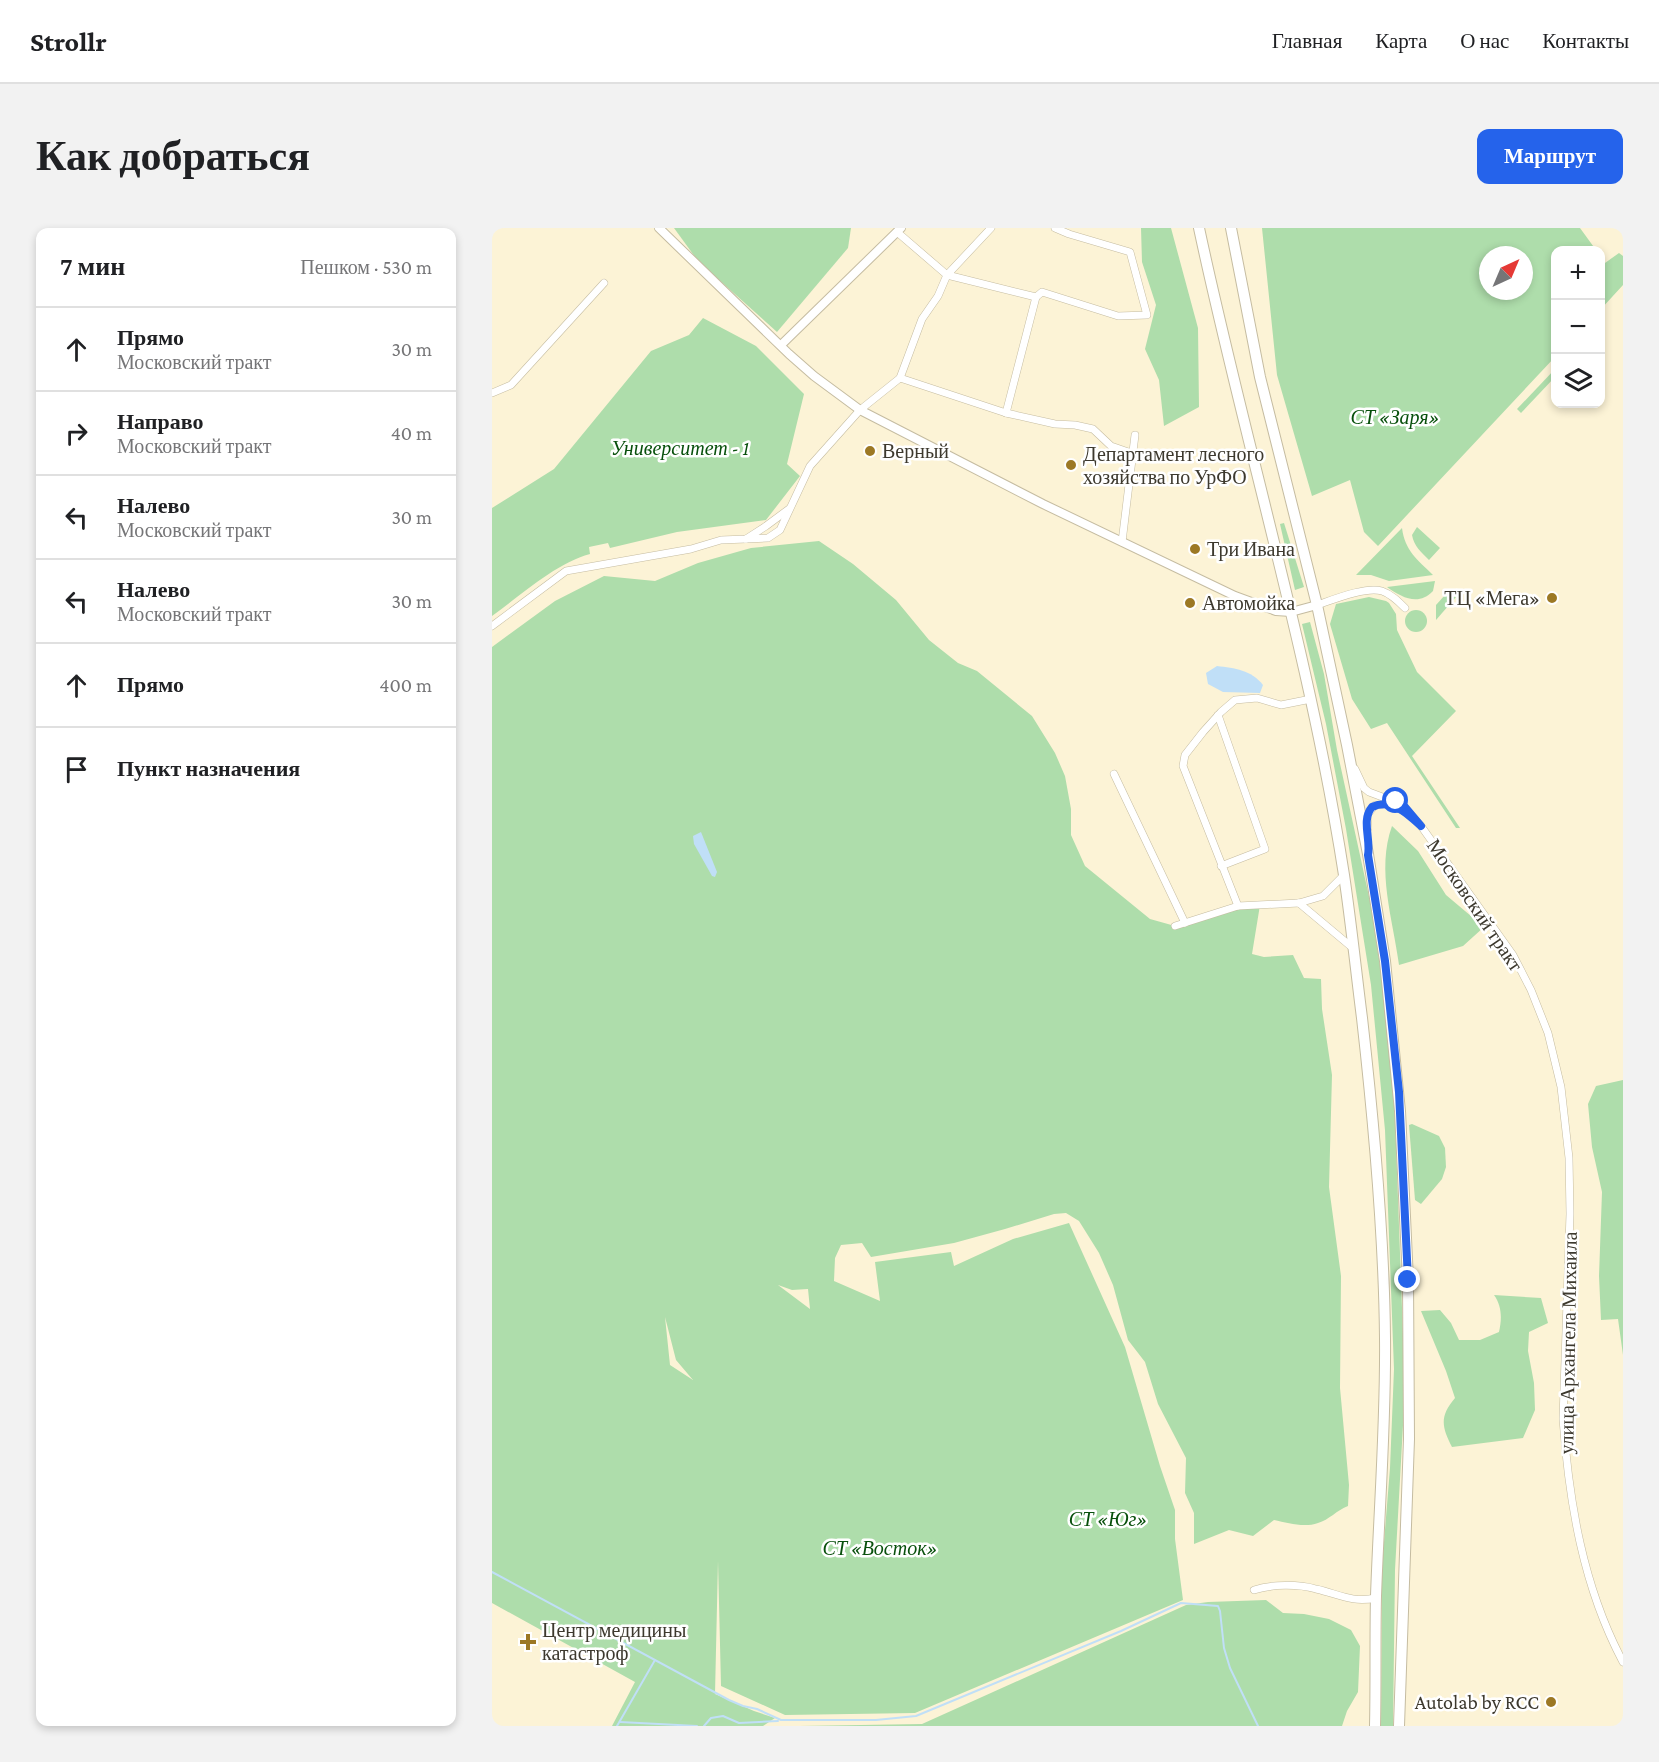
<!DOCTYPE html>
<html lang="ru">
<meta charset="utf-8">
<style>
body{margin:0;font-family:"Crimson Pro",serif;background:#f2f2f2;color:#202124}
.controls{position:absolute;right:18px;top:18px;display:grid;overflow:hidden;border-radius:12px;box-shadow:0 3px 9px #0003}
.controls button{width:54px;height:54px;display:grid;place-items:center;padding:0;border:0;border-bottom:2px solid #e0e0e0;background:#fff;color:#202124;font:30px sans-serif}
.compass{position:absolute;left:987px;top:18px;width:54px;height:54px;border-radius:50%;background:#fff;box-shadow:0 3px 9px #0003;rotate:44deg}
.stop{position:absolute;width:18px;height:18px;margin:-14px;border:4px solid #2563eb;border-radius:50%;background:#fff}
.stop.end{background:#2563eb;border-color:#fff;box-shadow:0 2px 6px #0008}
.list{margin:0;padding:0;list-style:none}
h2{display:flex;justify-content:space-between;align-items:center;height:78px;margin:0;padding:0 24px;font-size:26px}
h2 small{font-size:20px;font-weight:400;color:#757577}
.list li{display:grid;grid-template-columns:39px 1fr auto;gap:18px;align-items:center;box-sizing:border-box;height:84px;padding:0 24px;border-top:2px solid #e0e0e0}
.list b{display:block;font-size:22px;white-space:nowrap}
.list p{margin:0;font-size:20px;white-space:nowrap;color:#757577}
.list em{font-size:20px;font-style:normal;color:#757577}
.icon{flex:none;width:33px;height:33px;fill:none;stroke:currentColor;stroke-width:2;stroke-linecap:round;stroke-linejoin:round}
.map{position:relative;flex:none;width:1131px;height:1498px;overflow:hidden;border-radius:12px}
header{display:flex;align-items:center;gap:36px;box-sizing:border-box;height:84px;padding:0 30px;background:#fff;border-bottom:2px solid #e0e0e0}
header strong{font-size:28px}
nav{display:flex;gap:33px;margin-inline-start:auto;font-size:21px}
.intro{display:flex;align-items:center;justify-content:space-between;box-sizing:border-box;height:144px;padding:0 36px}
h1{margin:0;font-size:42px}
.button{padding:15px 27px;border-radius:12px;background:#2563eb;color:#fff;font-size:21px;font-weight:700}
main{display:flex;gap:36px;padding:0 36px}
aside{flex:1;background:#fff;border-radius:12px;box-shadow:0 3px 9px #0003}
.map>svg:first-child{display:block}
</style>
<header>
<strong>Strollr</strong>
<nav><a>Главная</a><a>Карта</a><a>О нас</a><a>Контакты</a></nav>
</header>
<div class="intro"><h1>Как добраться</h1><a class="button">Маршрут</a></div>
<main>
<aside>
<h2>7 мин<small>Пешком · 530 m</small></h2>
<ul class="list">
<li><svg class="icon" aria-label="ahead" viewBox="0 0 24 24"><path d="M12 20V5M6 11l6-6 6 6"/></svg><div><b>Прямо</b><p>Московский тракт</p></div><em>30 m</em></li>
<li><svg class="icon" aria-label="right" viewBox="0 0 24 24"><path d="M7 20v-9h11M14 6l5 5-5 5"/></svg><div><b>Направо</b><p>Московский тракт</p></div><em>40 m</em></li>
<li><svg class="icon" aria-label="left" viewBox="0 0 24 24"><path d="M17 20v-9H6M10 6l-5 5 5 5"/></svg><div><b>Налево</b><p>Московский тракт</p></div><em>30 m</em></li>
<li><svg class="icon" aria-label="left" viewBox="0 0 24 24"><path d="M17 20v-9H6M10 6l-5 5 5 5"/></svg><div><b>Налево</b><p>Московский тракт</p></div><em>30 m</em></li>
<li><svg class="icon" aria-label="ahead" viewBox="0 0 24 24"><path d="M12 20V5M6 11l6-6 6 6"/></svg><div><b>Прямо</b></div><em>400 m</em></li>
<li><svg class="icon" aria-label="arrive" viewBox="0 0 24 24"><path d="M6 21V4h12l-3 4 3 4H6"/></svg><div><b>Пункт назначения</b></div></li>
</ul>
</aside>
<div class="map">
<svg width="1131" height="1498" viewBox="0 0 1131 1498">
<rect width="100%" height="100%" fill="#fcf3d6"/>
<g fill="#aeddab" fill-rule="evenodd">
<polygon points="182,0 359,0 356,20 285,104 206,33"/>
<polygon points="649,0 679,0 706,100 707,179 672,198 667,152 653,121 664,77 650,34"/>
<path d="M770,0H1088L1104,22H1064L1063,129L886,318L872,304L858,252L820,268L785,147ZM996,27H1032V63H996Z"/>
<polygon points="1127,25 1131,28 1131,57 1109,81 1109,29 1113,35"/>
<path d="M211,90L264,118L312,166L295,236L308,248L274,292L185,304L118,320L116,315L97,319L98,326C64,335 29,367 0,388V280L62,241L159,123L197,107Z"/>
<polygon points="1063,141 1063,149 1029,185 1025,181"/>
<polygon points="792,295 812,359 803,362 788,296"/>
<path d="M925,299L948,320L937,332C929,324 922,318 920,307Z"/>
<path d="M910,300C913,323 925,331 941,347L897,353L879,347H864Z"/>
<path d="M327,313L361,336L404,372L437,412L466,435L485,443L540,488L563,525L573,548L579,581V607L593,638L658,691L683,698L746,678L768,677L760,726L772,729L801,727L812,750L829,751L830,781L840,847L837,959L849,1048L848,1160L857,1257L856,1278C845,1282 837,1292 826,1295C812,1300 796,1295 782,1292L761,1308L737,1302L702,1316V1285L693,1265L694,1230L666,1176L653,1134L636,1112L621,1057L607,1025L587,993L574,985L562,986L513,1001L462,1015L379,1029L370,1015L349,1017L343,1030L342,1053L388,1073L383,1034L459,1024L462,1038L521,1011L577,995L633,1119L668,1238L683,1282V1311L691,1372L423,1485L293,1487L229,1458L226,1333L223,1466L262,1483L283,1490L271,1498H120L143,1454L0,1375V419L63,373L112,348L163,353L206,335L259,320ZM286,1057L300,1062L316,1061L318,1081ZM173,1089L184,1132L201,1152L178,1137Z"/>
<path d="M943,353L941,363C927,378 910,370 895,359Z"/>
<polygon points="953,367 964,369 944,392 944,377"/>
<polygon points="877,369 894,373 897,375 904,386 905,402 925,444 964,483 920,528 968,600 964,600 895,495 879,501 860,471 838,396 844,376"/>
<circle cx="924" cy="393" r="11"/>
<polygon points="818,394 832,446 845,522 878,673 891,756 903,889 911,1107 911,1197 903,1342 901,1498 889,1498 890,1339 898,1240 902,1141 893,902 879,757 854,601 834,496 810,396"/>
<path d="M900,598L926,623L954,667L992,699L971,718L907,737C901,691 884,642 900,598Z"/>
<polygon points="1131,852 1131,1127 1126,1091 1109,1092 1107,1048 1110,964 1100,919 1096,876 1104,858"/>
<polygon points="920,896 947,908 953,920 954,939 950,951 929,976 923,972 917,897"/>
<path d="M1002,1067L1049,1070L1056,1095L1037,1104L1036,1123L1042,1155L1043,1182L1031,1210L960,1219C950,1199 947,1189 963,1170L954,1143L929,1083L948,1082L959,1095L967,1112H988L1007,1104C1010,1091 1010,1078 1002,1067Z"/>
<polygon points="774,1372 791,1385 812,1386 837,1391 859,1402 868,1418 866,1464 855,1483 850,1498 307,1498 430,1496 694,1377 716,1374"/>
</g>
<g fill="#c0dff7">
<path d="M725,438C743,440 759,442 771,457L768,465L731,464L716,456L714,445Z"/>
<polygon points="209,604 225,644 223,649 220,648 202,616 201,608"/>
</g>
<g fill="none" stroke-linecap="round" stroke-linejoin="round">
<g stroke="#c0dff7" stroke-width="2">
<polyline points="0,1344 237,1472 251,1478 265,1481 289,1492 384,1492 424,1488 629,1403 689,1375 726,1378 728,1383 732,1420 738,1440 766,1498"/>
<polyline points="128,1494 205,1498"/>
<polyline points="125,1498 163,1432"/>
<polyline points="212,1498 219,1490 231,1488 247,1495 286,1493"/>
</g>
<g stroke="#c5bca1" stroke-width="8">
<g id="minor">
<polyline points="405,4 455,47 544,69 550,64 626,88 655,87 638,24 577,6 563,0"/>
<polyline points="408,150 514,185 563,196 583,197 601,201 619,218 642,226"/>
<polyline points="0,165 19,157 112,55"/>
<polyline points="514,185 544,69"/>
<polyline points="254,311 276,310 288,302 318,238 368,182 408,150 430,91 446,68 455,47 499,0"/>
<polyline points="630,314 643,207"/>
<path d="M825,377C840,372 874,358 890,363C899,366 906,373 913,380"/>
<polyline points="0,398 74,343 199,321 229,312 254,311 274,298 297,281"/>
<polyline points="726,487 773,621 729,638"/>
<path d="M863,541L872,560L877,564L909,576L929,598L1021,727L1039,762L1056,805L1069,859L1077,930L1078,986L1071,1191C1077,1274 1091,1359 1131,1434"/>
<polyline points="622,546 693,695"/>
<polyline points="876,600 875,587 883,577 900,577 911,583"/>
<polyline points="807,675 862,721"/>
<polyline points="746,678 691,538 693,527 711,504 729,484 743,472 765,470 789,477 819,471"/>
<polyline points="683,698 746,678 807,675 831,668 852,647"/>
<path d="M762,1362C780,1356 806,1356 824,1361C847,1366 859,1375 884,1370"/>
</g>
</g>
<g stroke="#c5bca1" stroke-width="10">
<g id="tertiary">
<polyline points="167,0 297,126 322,148 368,182 551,276 743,368 784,383 799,384 825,377"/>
<polyline points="289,117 409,0"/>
</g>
</g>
<g stroke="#c5bca1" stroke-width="12">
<g id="primary">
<path d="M707,0C753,216 818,428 852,647C859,694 864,743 870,790C882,896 892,1003 893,1110C894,1196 887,1282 884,1368C883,1412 884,1455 883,1498"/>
<polyline points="739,0 768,149 825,377 855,517 876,626 893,733 908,883 916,1052 917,1211 907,1498"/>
</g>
</g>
<use href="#minor" stroke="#fff" stroke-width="7"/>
<use href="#tertiary" stroke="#fff" stroke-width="8"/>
<use href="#primary" stroke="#fff" stroke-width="10"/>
</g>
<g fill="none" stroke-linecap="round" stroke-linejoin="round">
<path stroke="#2563eb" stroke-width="8" d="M904,573L913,579L929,598C915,585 900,570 880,579C869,592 879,611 876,627L893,733L907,864L916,1052"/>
</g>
<g fill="#9c7824" stroke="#fff" stroke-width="2">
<circle cx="378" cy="223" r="6"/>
<circle cx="579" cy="237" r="6"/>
<circle cx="703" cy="321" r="6"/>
<circle cx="1060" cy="370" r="6"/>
<circle cx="698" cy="375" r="6"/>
<path d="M33 1405h6v6h6v6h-6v6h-6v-6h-6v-6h6z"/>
<circle cx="1059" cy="1474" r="6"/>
</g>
<g text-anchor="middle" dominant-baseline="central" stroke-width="5" stroke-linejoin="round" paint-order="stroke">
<g font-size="20" font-style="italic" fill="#08500c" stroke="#fff">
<text x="903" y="189">СТ «Заря»</text>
<text x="188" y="220">Университет - 1</text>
<text x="616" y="1291">СТ «Юг»</text>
<text x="388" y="1320">СТ «Восток»</text>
</g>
<g font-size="20" fill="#3d392e" stroke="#fff" text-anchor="start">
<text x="390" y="223">Верный</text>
<text x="591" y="226">Департамент лесного<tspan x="591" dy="23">хозяйства по УрФО</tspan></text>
<text x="715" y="321">Три Ивана</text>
<text x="1048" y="370" text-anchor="end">ТЦ «Мега»</text>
<text x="710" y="375">Автомойка</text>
<text x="50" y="1402">Центр медицины<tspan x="50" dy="23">катастроф</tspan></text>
<text x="1047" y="1474" text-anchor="end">Autolab by RCC</text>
</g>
<g font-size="20" fill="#3d392e" stroke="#fff">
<text transform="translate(983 677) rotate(56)">Московский тракт</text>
<text transform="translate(1076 1115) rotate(-89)">улица Архангела Михаила</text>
</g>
</g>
</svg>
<div class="controls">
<button>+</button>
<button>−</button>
<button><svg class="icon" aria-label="layers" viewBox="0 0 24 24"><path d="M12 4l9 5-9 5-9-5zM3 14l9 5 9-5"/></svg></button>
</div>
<svg class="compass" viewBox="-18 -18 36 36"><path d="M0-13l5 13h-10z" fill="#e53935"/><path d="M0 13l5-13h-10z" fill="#757577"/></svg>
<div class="stop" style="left:904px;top:573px"></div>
<div class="stop end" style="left:916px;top:1052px"></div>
</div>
</main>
